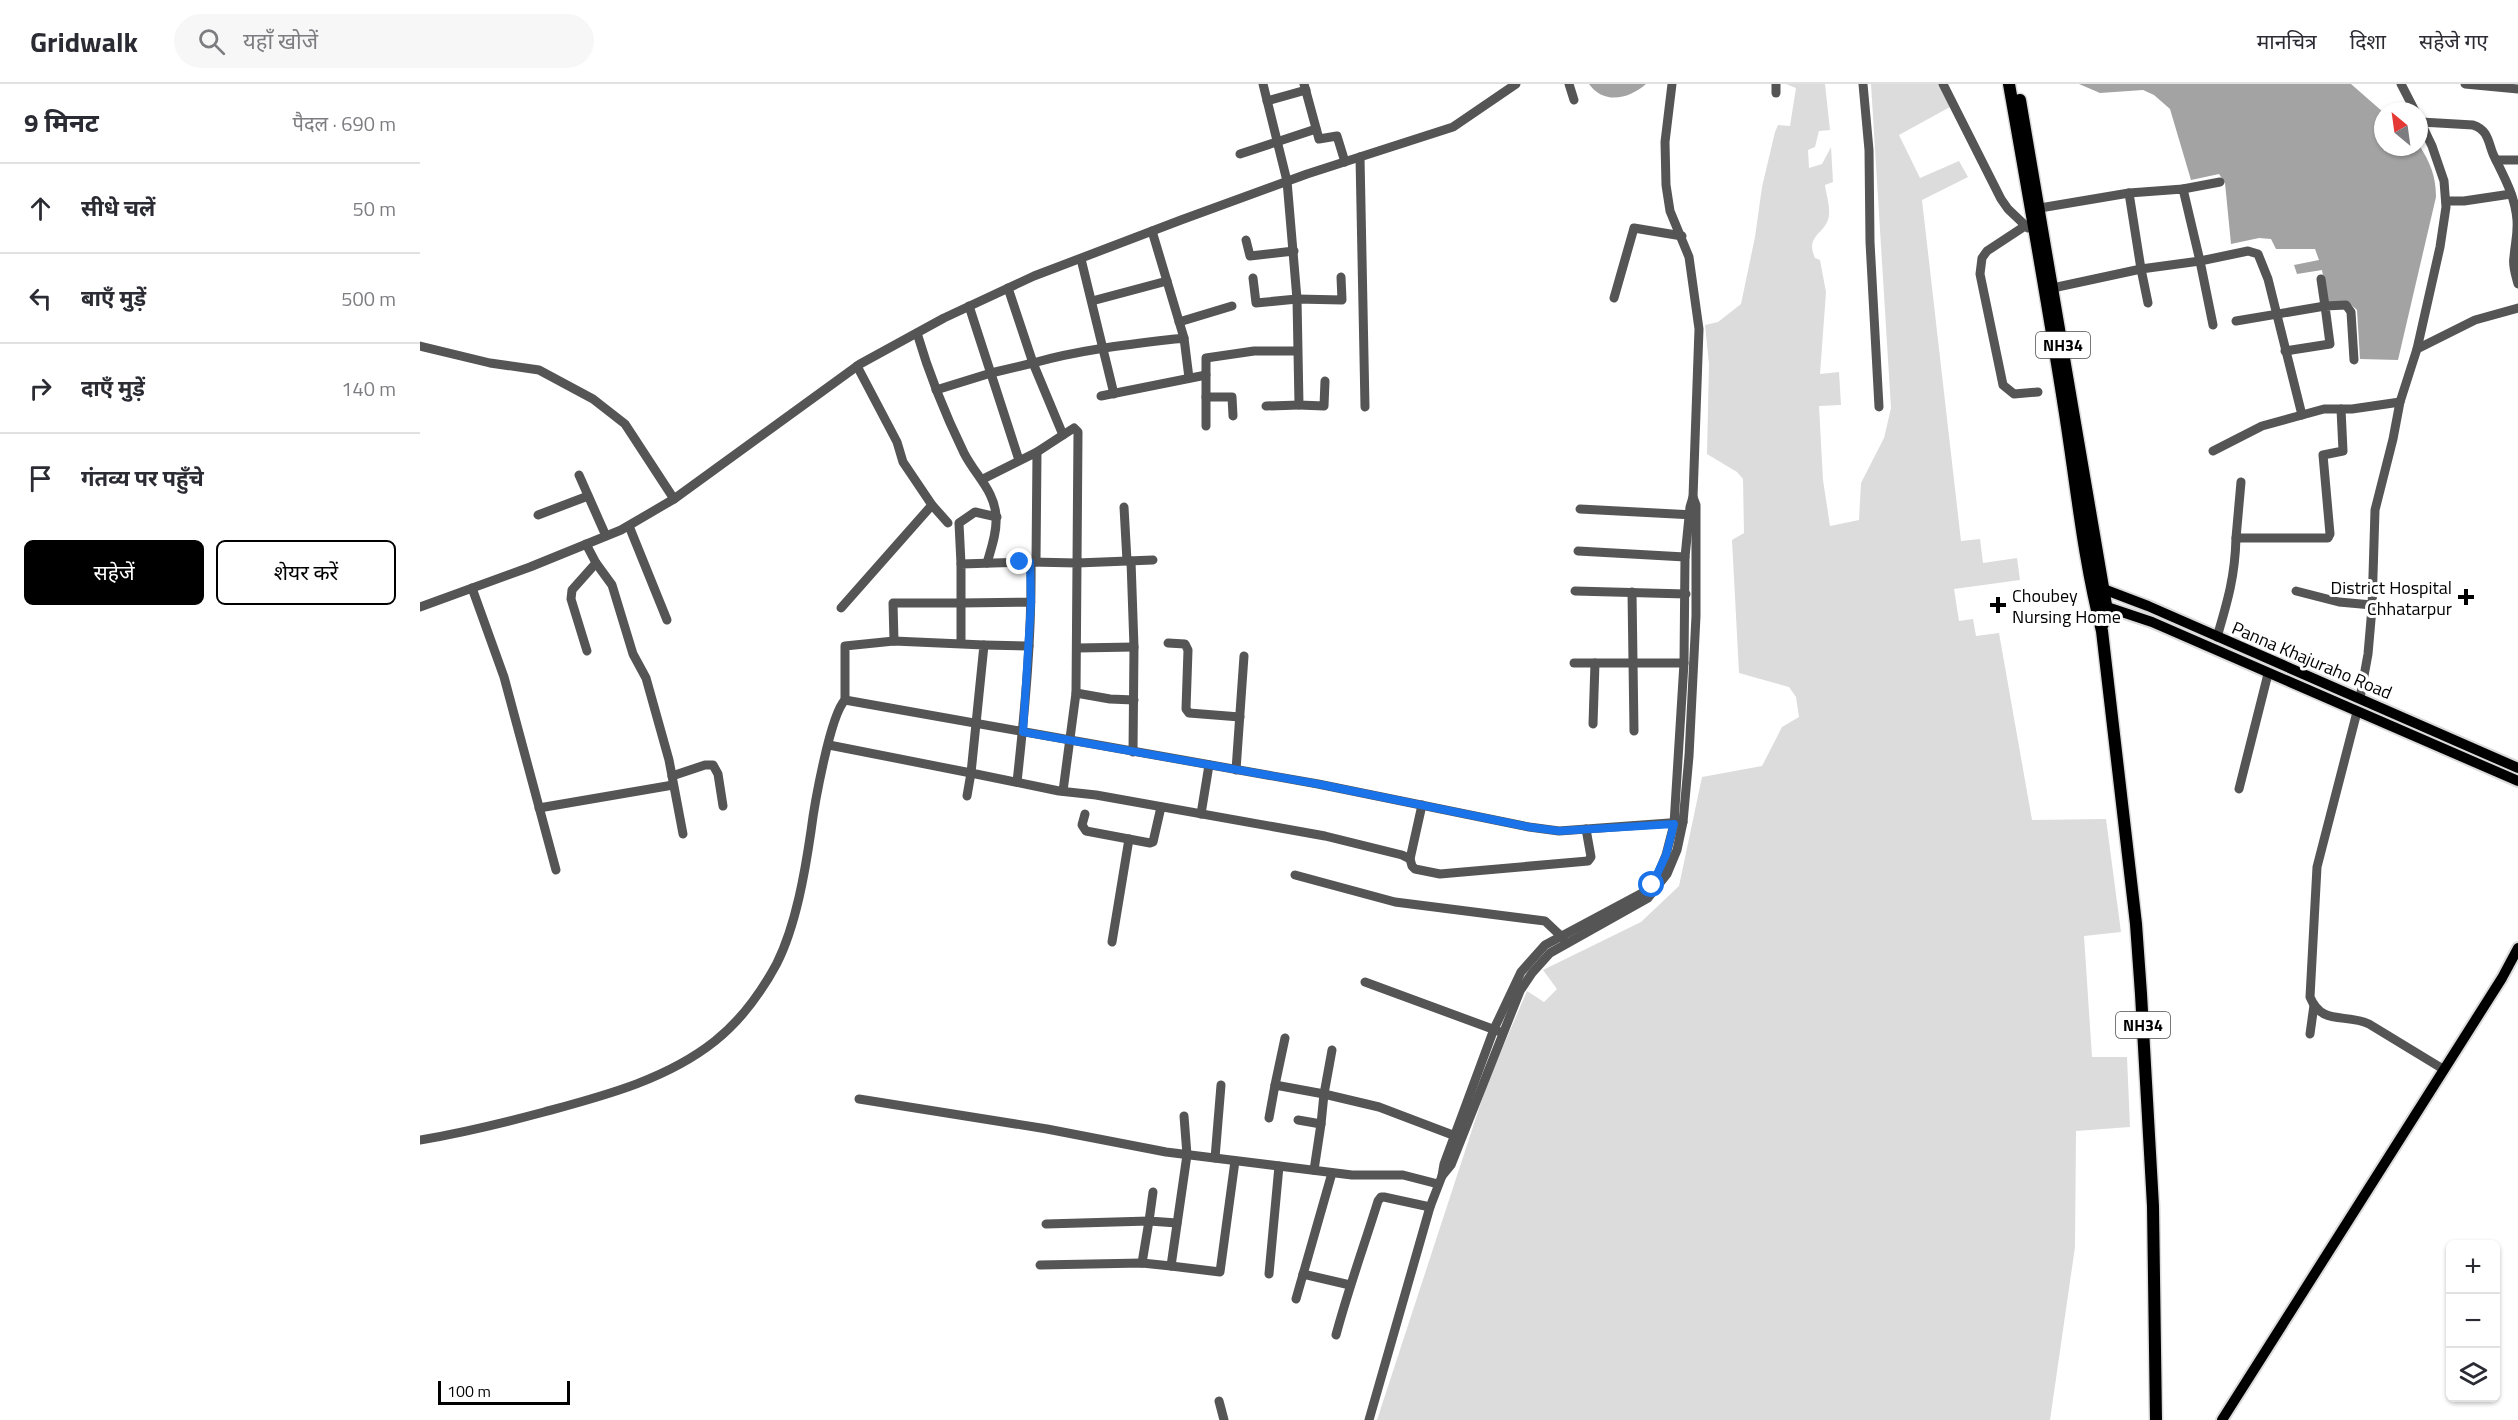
<!DOCTYPE html>
<html lang="hi">
<meta charset="utf-8">
<style>
body{margin:0;font-family:"Titillium Web","Noto Sans Devanagari",sans-serif;background:#f7f7f7;color:#2b2b33}
.controls{position:absolute;right:18px;bottom:18px;display:grid;overflow:hidden;border-radius:9px;box-shadow:0 2px 4px #0004}
.controls button{width:54px;height:54px;display:grid;place-items:center;padding:0;border:0;border-bottom:2px solid #e1e1e2;background:#fff;color:#2b2b33;font:30px sans-serif}
.compass{position:absolute;left:1954px;top:18px;width:54px;height:54px;border-radius:50%;background:#fff;box-shadow:0 2px 4px #0004;rotate:331deg}
.scale{position:absolute;left:18px;bottom:15px;width:132px;box-sizing:border-box;padding-left:6px;border:3px solid #000;border-top:0;font-size:16px;line-height:21px;white-space:nowrap;color:#000;-webkit-text-stroke:4px #fff;paint-order:stroke}
.stop{position:absolute;width:18px;height:18px;margin:-14px;border:4px solid #1a73e8;border-radius:50%;background:#fff}
.stop.end{background:#1a73e8;border-color:#fff;box-shadow:0 2px 6px #0008}
.list{margin:0;padding:0;list-style:none}
h2{display:flex;justify-content:space-between;align-items:center;height:78px;margin:0;padding:0 24px;font-size:26px}
h2 small{font-size:20px;font-weight:400;color:#7c7c81}
.list li{display:grid;grid-template-columns:39px 1fr auto;gap:18px;align-items:center;box-sizing:border-box;height:90px;padding:0 24px;border-top:2px solid #e1e1e2}
.list b{display:block;font-size:22px;white-space:nowrap}
.list em{font-size:20px;font-style:normal;color:#7c7c81}
.actions{display:flex;gap:12px;padding:18px 24px}
.actions a{flex:1;padding:14px 0;border:2px solid #000;border-radius:9px;text-align:center;font-size:21px;color:#000}
.actions .main{background:#000;color:#fff}
.icon{flex:none;width:33px;height:33px;fill:none;stroke:currentColor;stroke-width:2;stroke-linecap:round;stroke-linejoin:round}
.map{position:relative;flex:none;width:2098px;height:1336px;overflow:hidden}
header{display:flex;align-items:center;gap:36px;box-sizing:border-box;height:84px;padding:0 30px;background:#fff;border-bottom:2px solid #e1e1e2}
header strong{font-size:28px}
nav{display:flex;gap:33px;margin-inline-start:auto;font-size:21px}
.search{width:420px;height:54px;background:#f7f7f7;display:flex;align-items:center;gap:15px;box-sizing:border-box;padding:0 21px;border-radius:33px;color:#7c7c81;font-size:22px}
main{display:flex}
aside{flex:1;background:#fff}
.map>svg:first-child{display:block}
</style>
<header>
<strong>Gridwalk</strong>
<div class="search"><svg class="icon" aria-label="search" viewBox="0 0 24 24"><circle cx="10" cy="10" r="6"/><path d="M15 15l6 6"/></svg>यहाँ खोजें</div>
<nav><a>मानचित्र</a><a>दिशा</a><a>सहेजे गए</a></nav>
</header>
<main>
<aside>
<h2>9 मिनट<small>पैदल · 690 m</small></h2>
<ul class="list">
<li><svg class="icon" aria-label="ahead" viewBox="0 0 24 24"><path d="M12 20V5M6 11l6-6 6 6"/></svg><div><b>सीधे चलें</b></div><em>50 m</em></li>
<li><svg class="icon" aria-label="left" viewBox="0 0 24 24"><path d="M17 20v-9H6M10 6l-5 5 5 5"/></svg><div><b>बाएँ मुड़ें</b></div><em>500 m</em></li>
<li><svg class="icon" aria-label="right" viewBox="0 0 24 24"><path d="M7 20v-9h11M14 6l5 5-5 5"/></svg><div><b>दाएँ मुड़ें</b></div><em>140 m</em></li>
<li><svg class="icon" aria-label="arrive" viewBox="0 0 24 24"><path d="M6 21V4h12l-3 4 3 4H6"/></svg><div><b>गंतव्य पर पहुँचे</b></div></li>
</ul>
<div class="actions"><a class="main">सहेजें</a><a>शेयर करें</a></div>
</aside>
<div class="map">
<svg width="2098" height="1336" viewBox="0 0 2098 1336">
<rect width="100%" height="100%" fill="#fff"/>
<path fill="#dcdcdc" d="M1366,0H1405L1410,46L1399,47L1395,63L1388,66L1389,84L1402,80L1411,63L1413,98L1405,101C1406,110 1410,121 1409,130C1408,150 1384,150 1395,174L1400,176L1406,208L1400,290L1419,288L1421,321L1399,322L1403,396L1410,442L1439,436L1441,399L1464,354L1471,324L1451,0H1519L1530,23L1479,51L1500,94L1539,77L1548,93L1502,116L1541,457L1560,455L1563,479L1597,474L1600,496L1534,505L1539,537L1553,535L1556,552L1579,549L1612,736L1686,735L1701,848L1664,852L1672,973H1707L1710,1043L1656,1047L1655,1163L1630,1336H957L1067,1000L1107,907L1124,918L1137,905L1123,886L1221,838L1259,802L1282,693L1342,682L1362,643L1379,633L1376,613L1369,603L1319,589L1312,456L1324,449L1323,395L1317,388L1287,370L1289,280L1285,241L1298,238L1321,220L1335,153L1342,103L1355,48L1358,41L1370,42L1376,4Z"/>
<g fill="#a3a3a3">
<path d="M1169,0H1226C1209,15 1184,21 1169,0Z"/>
<path d="M1659,0H1931L1963,28V63H1999V61C2010,78 2016,92 2016,113L1978,276L1940,275L1937,226L1928,218L1908,220L1902,186L1877,190L1874,181L1899,176L1895,165H1856L1851,155L1839,154L1811,160L1805,99L1799,90L1771,96L1750,25L1734,11L1723,6L1680,9Z"/>
</g>
<g fill="none" stroke-linecap="round" stroke-linejoin="round">
<g stroke="#dbdbdb" stroke-width="14">
<g id="major">
<polyline points="1678,503 1728,522 2098,684"/>
<polyline points="1678,520 1732,538 2098,697"/>
<polyline points="1802,1336 2082,894 2098,864"/>
</g>
</g>
<g stroke="#dbdbdb" stroke-width="15">
<g id="highway">
<path d="M1589,0C1608,108 1627,215 1644,323C1656,398 1663,474 1682,547L1716,840L1721,910L1733,1122L1736,1336"/>
<polyline points="1600,16 1686,521 1683,540"/>
</g>
</g>
<g stroke="#555" stroke-width="9">
<polyline points="843,0 867,97 877,215 879,321 904,322 905,297"/>
<polyline points="884,0 899,55 917,52 925,78"/>
<polyline points="1149,0 1154,16"/>
<polyline points="1356,0 1356,9"/>
<polyline points="1443,0 1449,66 1450,158 1459,323"/>
<polyline points="1523,0 1581,115 1588,125 1608,144"/>
<polyline points="1981,0 1995,27"/>
<polyline points="2045,0 2098,5"/>
<polyline points="847,17 886,6"/>
<path d="M2001,38L2053,41C2068,46 2068,57 2073,70C2083,91 2095,111 2097,136C2098,151 2095,159 2094,173C2092,181 2096,192 2098,200"/>
<polyline points="820,70 896,45"/>
<polyline points="940,73 945,323"/>
<polyline points="2076,76 2098,76"/>
<polyline points="1763,105 1800,98"/>
<polyline points="2026,117 2044,117 2091,110"/>
<polyline points="1620,124 1709,109"/>
<polyline points="1605,142 1567,167 1562,174 1560,190 1583,301 1594,310 1618,308"/>
<polyline points="732,147 764,254"/>
<polyline points="826,156 830,172 874,167"/>
<polyline points="661,175 694,310"/>
<polyline points="833,194 836,219 877,215 922,216 921,193"/>
<polyline points="1628,205 1721,185 1709,109 1763,105 1780,177 1721,185 1728,219"/>
<polyline points="1194,214 1214,144 1262,152"/>
<polyline points="672,217 747,197"/>
<polyline points="549,222 599,376"/>
<polyline points="1816,237 1905,222 1901,195"/>
<polyline points="759,238 812,222"/>
<polyline points="1793,241 1780,177 1828,167 1838,170 1848,195 1882,331"/>
<path d="M497,249C509,290 525,330 544,369C555,391 576,408 576,434C577,449 571,465 567,479"/>
<polyline points="0,262 70,279 119,286 173,315 205,340 254,415"/>
<polyline points="1997,265 2055,236 2098,224"/>
<polyline points="1865,267 1910,260 1905,222 1926,221 1931,228 1934,276"/>
<polyline points="437,282 477,358 483,378 512,421 528,439"/>
<polyline points="516,306 571,289 613,279 588,204"/>
<polyline points="681,312 786,291"/>
<polyline points="786,313 812,313 813,332"/>
<polyline points="846,322 879,321"/>
<polyline points="786,342 786,274 834,267 877,267"/>
<polyline points="1793,367 1842,342 1882,331 1904,325 1932,325 1980,318"/>
<polyline points="617,368 643,351"/>
<polyline points="159,391 186,452"/>
<polyline points="563,395 617,368 616,478"/>
<polyline points="1821,398 1816,454 1908,454 1910,450 1903,371 1923,367 1921,325"/>
<polyline points="704,423 707,477"/>
<polyline points="1160,425 1274,431"/>
<polyline points="118,431 168,412"/>
<polyline points="209,442 247,536"/>
<polyline points="166,460 176,479 152,506 151,515 167,567"/>
<polyline points="1158,467 1265,473"/>
<path d="M733,476L657,479L658,348L654,344L643,351L613,279C663,265 713,260 764,254L769,294"/>
<polyline points="711,477 714,563 713,668"/>
<polyline points="611,478 657,479 656,609 643,707"/>
<polyline points="176,479 192,501 213,570 226,594 249,676 263,750"/>
<polyline points="541,480 539,439 555,428 577,433"/>
<polyline points="52,504 84,593 136,786"/>
<polyline points="1155,507 1266,510"/>
<polyline points="1876,507 1919,518 1952,521"/>
<polyline points="1212,508 1214,647"/>
<polyline points="0,523 110,483 201,446 254,415 440,280 524,234 614,192 761,136 887,90 1033,43 1096,0"/>
<polyline points="421,524 512,421"/>
<path d="M1797,553C1808,516 1815,492 1816,454"/>
<polyline points="474,557 473,519 541,519 541,559"/>
<polyline points="748,559 765,560 768,566 766,625 769,629 820,633"/>
<polyline points="564,561 609,562"/>
<polyline points="657,564 714,563"/>
<polyline points="1154,579 1264,579"/>
<polyline points="656,609 690,615 714,616"/>
<polyline points="1940,614 1948,570 1952,524 1955,426 1973,355 1980,318 1997,265 2020,163 2026,123 2024,97 2012,62 1999,35"/>
<polyline points="425,616 425,562 474,557 564,561 551,689 639,707 676,711 905,752 982,771 990,775 992,782 995,785 1020,790 1168,777 1171,773 1166,745"/>
<path d="M1937,628L1897,783L1890,913C1902,942 1925,929 1949,940L2023,985"/>
<polyline points="1173,640 1175,579"/>
<polyline points="409,661 551,689 547,712"/>
<polyline points="816,686 824,572"/>
<polyline points="252,692 285,681 293,681 298,690 303,722"/>
<path d="M597,698C605,625 612,551 611,478L541,480V519L611,518"/>
<polyline points="1819,705 1848,590"/>
<polyline points="119,724 253,701"/>
<polyline points="665,730 662,741 666,747 730,759 733,758 741,723"/>
<polyline points="781,730 789,681"/>
<polyline points="990,775 1002,721"/>
<polyline points="875,791 975,818 1125,837 1143,854"/>
<polyline points="692,858 709,755"/>
<polyline points="945,898 1078,947"/>
<polyline points="1890,950 1894,921"/>
<polyline points="855,1001 865,954"/>
<polyline points="439,1015 627,1045 746,1068 932,1091 983,1091 1018,1100"/>
<polyline points="849,1034 855,1001 904,1010 912,966"/>
<polyline points="878,1036 901,1040 894,1086"/>
<polyline points="901,1040 904,1010 959,1023 1038,1053"/>
<path d="M0,1056C42,1049 83,1039 124,1028C183,1012 246,996 295,957C320,937 342,907 357,879C376,841 385,788 391,747C394,723 410,631 425,616L898,700L1109,743L1139,747L1263,738"/>
<polyline points="795,1074 801,1001"/>
<polyline points="1022,1092 1024,1080 1074,945 1101,888 1125,861 1226,807 1239,788 1246,771 1254,740 1264,579 1265,473 1270,423 1273,413 1279,245 1269,173 1250,127 1246,101 1245,58 1252,0"/>
<polyline points="733,1108 729,1137 757,1139"/>
<polyline points="626,1140 729,1137 722,1179"/>
<polyline points="620,1181 722,1179 751,1182 767,1071 764,1032"/>
<polyline points="751,1182 800,1188 815,1077"/>
<polyline points="849,1190 859,1082"/>
<polyline points="883,1190 930,1201"/>
<polyline points="876,1215 912,1089"/>
<path d="M916,1251C928,1206 944,1162 958,1117L961,1113H964L1010,1123"/>
<polyline points="799,1317 804,1336"/>
<polyline points="949,1336 1010,1123 1022,1092 1031,1081 1100,907 1112,889 1130,869 1228,814 1247,790 1257,766 1263,738 1269,672 1276,532 1276,421 1273,413"/>
</g>
<use href="#major" stroke="#000" stroke-width="10"/>
<use href="#highway" stroke="#000" stroke-width="12"/>
</g>
<g fill="none" stroke-linecap="round" stroke-linejoin="round">
<polyline stroke="#1a73e8" stroke-width="8" points="600,478 610,478 611,518 603,648 898,700 1109,743 1139,747 1254,740 1246,771 1232,801"/>
</g>
<g fill="#000" stroke="#fff" stroke-width="2">
<path d="M2043 504h6v6h6v6h-6v6h-6v-6h-6v-6h6z"/>
<path d="M1575 512h6v6h6v6h-6v6h-6v-6h-6v-6h6z"/>
</g>
<g text-anchor="middle" dominant-baseline="central" stroke-width="6" stroke-linejoin="round" paint-order="stroke">
<g fill="#fff" stroke="#4c4c4c" stroke-width="1.5">
<rect x="1616" y="248" width="54" height="26" rx="4.5"/>
<rect x="1696" y="928" width="54" height="26" rx="4.5"/>
</g>
<g font-size="16" font-weight="bold" fill="#000">
<text x="1643" y="261">NH34</text>
<text x="1723" y="941">NH34</text>
</g>
<g font-size="18" fill="#000" stroke="#fff" text-anchor="end">
<text x="2032" y="503">District Hospital<tspan x="2032" dy="21">Chhatarpur</tspan></text>
<text x="1592" y="511" text-anchor="start">Choubey<tspan x="1592" dy="21">Nursing Home</tspan></text>
</g>
<g font-size="18" fill="#000" stroke="#fff">
<text transform="translate(1892 576) rotate(23)">Panna Khajuraho Road</text>
</g>
</g>
</svg>
<div class="controls">
<button>+</button>
<button>−</button>
<button><svg class="icon" aria-label="layers" viewBox="0 0 24 24"><path d="M12 4l9 5-9 5-9-5zM3 14l9 5 9-5"/></svg></button>
</div>
<svg class="compass" viewBox="-18 -18 36 36"><path d="M0-13l5 13h-10z" fill="#e53935"/><path d="M0 13l5-13h-10z" fill="#7c7c81"/></svg>
<div class="scale">100 m</div>
<div class="stop" style="left:1232px;top:801px"></div>
<div class="stop end" style="left:600px;top:478px"></div>
</div>
</main>
